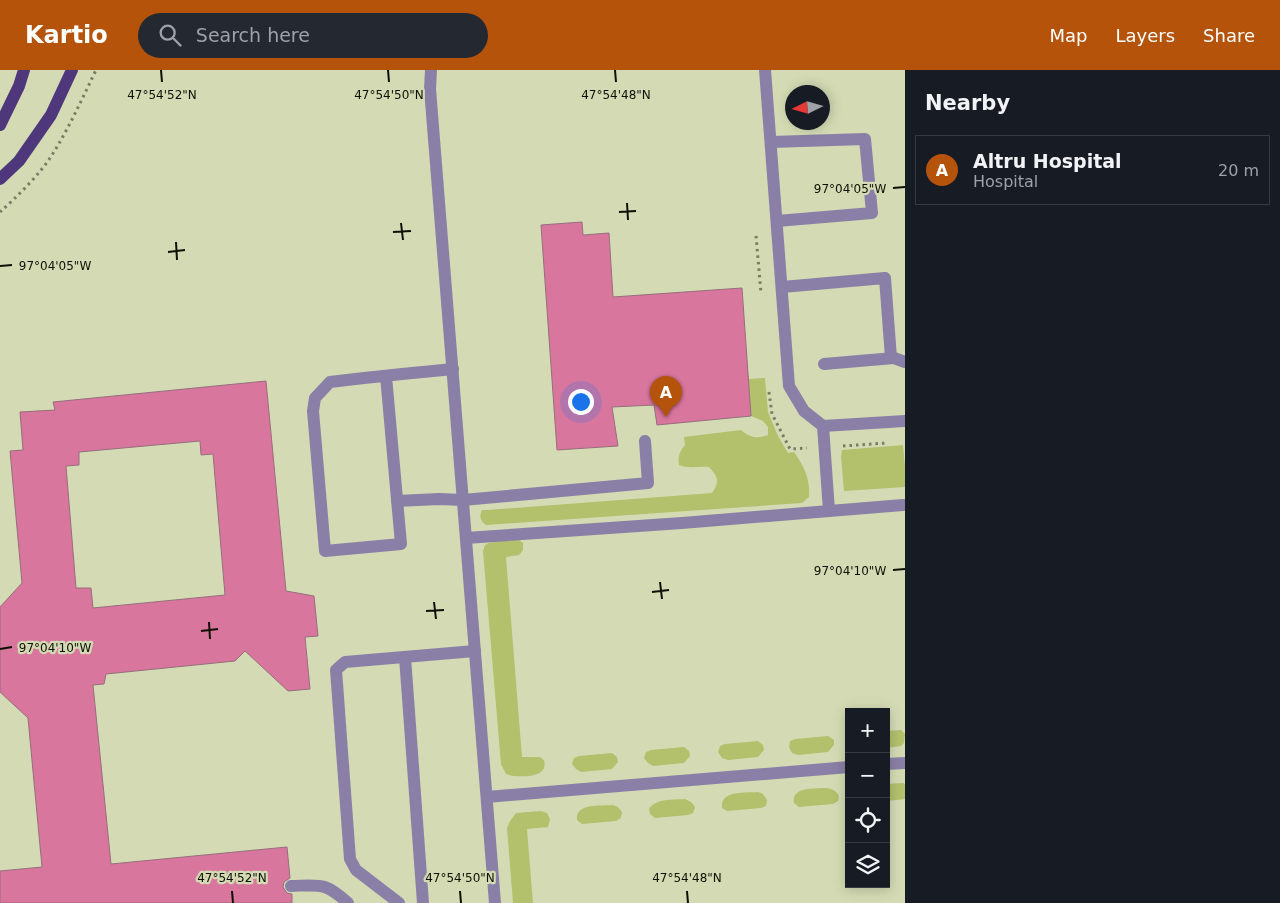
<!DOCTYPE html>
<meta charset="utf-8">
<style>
body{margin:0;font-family:"DejaVu Sans",sans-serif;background:#242831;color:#f1f3f6}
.controls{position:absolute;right:15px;bottom:15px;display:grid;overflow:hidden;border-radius:0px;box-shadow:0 2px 12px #0003}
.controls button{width:45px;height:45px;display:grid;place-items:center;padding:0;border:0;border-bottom:1px solid #363941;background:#171b24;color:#f1f3f6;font:25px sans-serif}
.compass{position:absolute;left:785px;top:15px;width:45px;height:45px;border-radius:50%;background:#171b24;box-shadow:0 2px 12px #0003;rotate:265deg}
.you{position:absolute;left:580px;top:331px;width:18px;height:18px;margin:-12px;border:4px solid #fff;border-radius:50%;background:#1a73e8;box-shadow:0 0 0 8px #1a73e833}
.badge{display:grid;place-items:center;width:32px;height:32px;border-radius:50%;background:#b45309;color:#fff;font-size:16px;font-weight:700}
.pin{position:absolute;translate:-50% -41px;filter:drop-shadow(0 1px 2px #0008)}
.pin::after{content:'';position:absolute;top:26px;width:18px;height:15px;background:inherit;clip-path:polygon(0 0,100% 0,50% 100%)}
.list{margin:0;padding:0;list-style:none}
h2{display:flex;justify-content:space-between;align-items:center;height:65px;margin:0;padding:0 20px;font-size:21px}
h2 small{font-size:16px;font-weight:400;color:#9ea1a6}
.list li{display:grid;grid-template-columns:32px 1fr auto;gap:15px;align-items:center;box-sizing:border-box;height:70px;margin:0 10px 10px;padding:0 10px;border:1px solid #363941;border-radius:0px}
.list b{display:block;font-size:19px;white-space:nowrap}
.list p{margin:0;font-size:16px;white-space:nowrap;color:#9ea1a6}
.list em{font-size:16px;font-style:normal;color:#9ea1a6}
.icon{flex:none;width:28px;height:28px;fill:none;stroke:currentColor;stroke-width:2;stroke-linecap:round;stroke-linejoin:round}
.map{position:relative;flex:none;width:905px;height:833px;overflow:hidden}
header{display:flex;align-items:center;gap:30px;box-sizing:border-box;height:70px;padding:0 25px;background:#b45309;color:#fff}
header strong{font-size:24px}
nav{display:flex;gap:28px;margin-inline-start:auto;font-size:18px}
.search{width:350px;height:45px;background:#242831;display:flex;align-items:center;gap:12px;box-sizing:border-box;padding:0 18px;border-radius:28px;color:#9ea1a6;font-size:19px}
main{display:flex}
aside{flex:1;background:#171b24}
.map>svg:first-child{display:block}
</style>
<header>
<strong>Kartio</strong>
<div class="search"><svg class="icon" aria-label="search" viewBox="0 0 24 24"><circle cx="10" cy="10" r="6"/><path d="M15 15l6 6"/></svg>Search here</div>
<nav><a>Map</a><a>Layers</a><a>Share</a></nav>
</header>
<main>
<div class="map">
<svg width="905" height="833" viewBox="0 0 905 833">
<rect width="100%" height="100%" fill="#d4dbb4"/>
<g fill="#b3c06c">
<path d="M765,308L768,342L778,366L788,383L794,382C805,398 810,408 809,427L802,433L486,455C480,451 479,446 482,440H488L712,423C720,411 718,407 709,397C698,396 688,399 679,395C678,387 679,382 685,375L684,367L741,360C750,368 757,369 768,365V357L763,351L751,346L748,309Z"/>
<polygon points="903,375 905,397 905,417 844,421 841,386 842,380"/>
<path d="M518,469L523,473V480L519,485L506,487L522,687H540L544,690C545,694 545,698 542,701C536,708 513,707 506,704L501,694L483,481L485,475L489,473Z"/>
<polygon points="901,660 905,664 904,673 901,676 886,678 886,661"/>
<polygon points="828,666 834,670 834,675 828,682 798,685 792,683 789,677 790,671 795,669"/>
<polygon points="758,671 763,675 764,680 758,687 728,690 722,688 718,682 720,676 725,674"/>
<polygon points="684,677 689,681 690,686 684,693 653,696 648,693 644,688 646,682 651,680"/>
<polygon points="612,683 617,687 618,692 612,699 581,702 576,699 572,694 574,688 579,686"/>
<polygon points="903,713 905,714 905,729 886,731 886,714"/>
<path d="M822,718C831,718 835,719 839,726L838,731L833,734L799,737L794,733C792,717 811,719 822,718Z"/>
<path d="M758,722L763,724L767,730L766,736L761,738L727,741L722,738C720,720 745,723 758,722Z"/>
<path d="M685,729L691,732L695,737L693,743L688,745L655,748L650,744L649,739C656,728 673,730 685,729Z"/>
<path d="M613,735L618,737L622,742L621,748L616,751L582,754L577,750C575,733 600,736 613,735Z"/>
<polygon points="541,741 547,743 550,749 548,757 527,759 533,833 513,833 507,758 510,751 516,743"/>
</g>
<g fill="#d9769d" stroke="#956e7c" fill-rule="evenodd">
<polygon points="582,152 583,165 609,163 613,227 742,218 751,346 657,355 654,335 612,337 618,376 557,380 541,155"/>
<path d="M266,311L286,521L314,526L318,566L305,567L310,619L288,621L245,581L235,591L106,604L104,614L93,615L111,794L287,777L290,808L284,812L283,817L287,823L292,824V833H0V801L42,797L28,648L0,622V537L22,513L10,381L23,380L20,342L55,340L53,332ZM200,371L201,385L213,384L225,525L93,538L91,518H76L66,396L79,395V382Z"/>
</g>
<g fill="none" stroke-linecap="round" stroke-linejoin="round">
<g stroke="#777c62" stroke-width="3" stroke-dasharray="2.5 4" stroke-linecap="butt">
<path d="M0,142C17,127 40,104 52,85C69,58 82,29 96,0"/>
<polyline points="756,166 761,223"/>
<polyline points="769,322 772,344 790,379 807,378"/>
<polyline points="843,376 887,373"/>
</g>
<g stroke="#8a80a7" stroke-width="12">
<polyline points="431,0 430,19 495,833"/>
<polyline points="765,0 789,316 804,341 823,356 905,351"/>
<polyline points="771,72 865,69 872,143 777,151"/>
<polyline points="782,217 885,208 891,288"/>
<polyline points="824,294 894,288 905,292"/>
<path d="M386,306L401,474L325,481L313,341L315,328L330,312C371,307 412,303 453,299"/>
<polyline points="823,356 829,441"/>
<polyline points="397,431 439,429 463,430 648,413 645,371"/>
<polyline points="466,468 682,453 903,435"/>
<polyline points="405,587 423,833"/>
<polyline points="886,694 905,693"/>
<polyline points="487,727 849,697"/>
<path d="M291,816C321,815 325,812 348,833"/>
<polyline points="399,833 356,800 350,789 336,600 345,592 475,581"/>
</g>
<g stroke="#4e377b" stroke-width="12">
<polyline points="0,55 19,16 24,0"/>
<polyline points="0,109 19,91 51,45 72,0"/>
</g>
</g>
<path fill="none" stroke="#0e1004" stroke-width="2" d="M161,0L162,12M388,0L389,12M615,0L616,12M893,118L905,117M627,133L628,150M619,142L636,141M401,153L403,170M393,162L411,161M176,172L177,190M168,182L185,180M0,196L12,195M893,500L905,499M660,512L662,529M652,522L669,520M434,532L436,549M426,541L444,540M209,552L210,569M201,561L218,559M0,579L12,577M232,821L233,833M460,821L461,833M687,821L688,833"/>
<g font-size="12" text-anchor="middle" fill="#0e1004" stroke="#d4dbb4" stroke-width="4.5" stroke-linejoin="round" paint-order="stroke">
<text x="162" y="29">47°54'52"N</text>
<text x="389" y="29">47°54'50"N</text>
<text x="616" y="29">47°54'48"N</text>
<text x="850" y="123">97°04'05"W</text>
<text x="55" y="200">97°04'05"W</text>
<text x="850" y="505">97°04'10"W</text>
<text x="55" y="582">97°04'10"W</text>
<text x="232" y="812">47°54'52"N</text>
<text x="460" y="812">47°54'50"N</text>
<text x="687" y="812">47°54'48"N</text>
</g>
</svg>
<div class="controls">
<button>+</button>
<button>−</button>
<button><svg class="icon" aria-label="locate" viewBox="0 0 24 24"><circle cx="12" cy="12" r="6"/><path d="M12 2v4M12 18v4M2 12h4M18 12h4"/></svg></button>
<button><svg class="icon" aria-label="layers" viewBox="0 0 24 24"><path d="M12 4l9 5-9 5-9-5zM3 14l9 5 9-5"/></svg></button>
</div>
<svg class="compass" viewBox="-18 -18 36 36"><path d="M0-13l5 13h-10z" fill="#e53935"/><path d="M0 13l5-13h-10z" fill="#9ea1a6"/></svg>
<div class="you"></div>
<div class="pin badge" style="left:666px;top:347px">A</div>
</div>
<aside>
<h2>Nearby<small></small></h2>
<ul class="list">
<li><span class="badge">A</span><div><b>Altru Hospital</b><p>Hospital</p></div><em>20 m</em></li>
</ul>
</aside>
</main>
